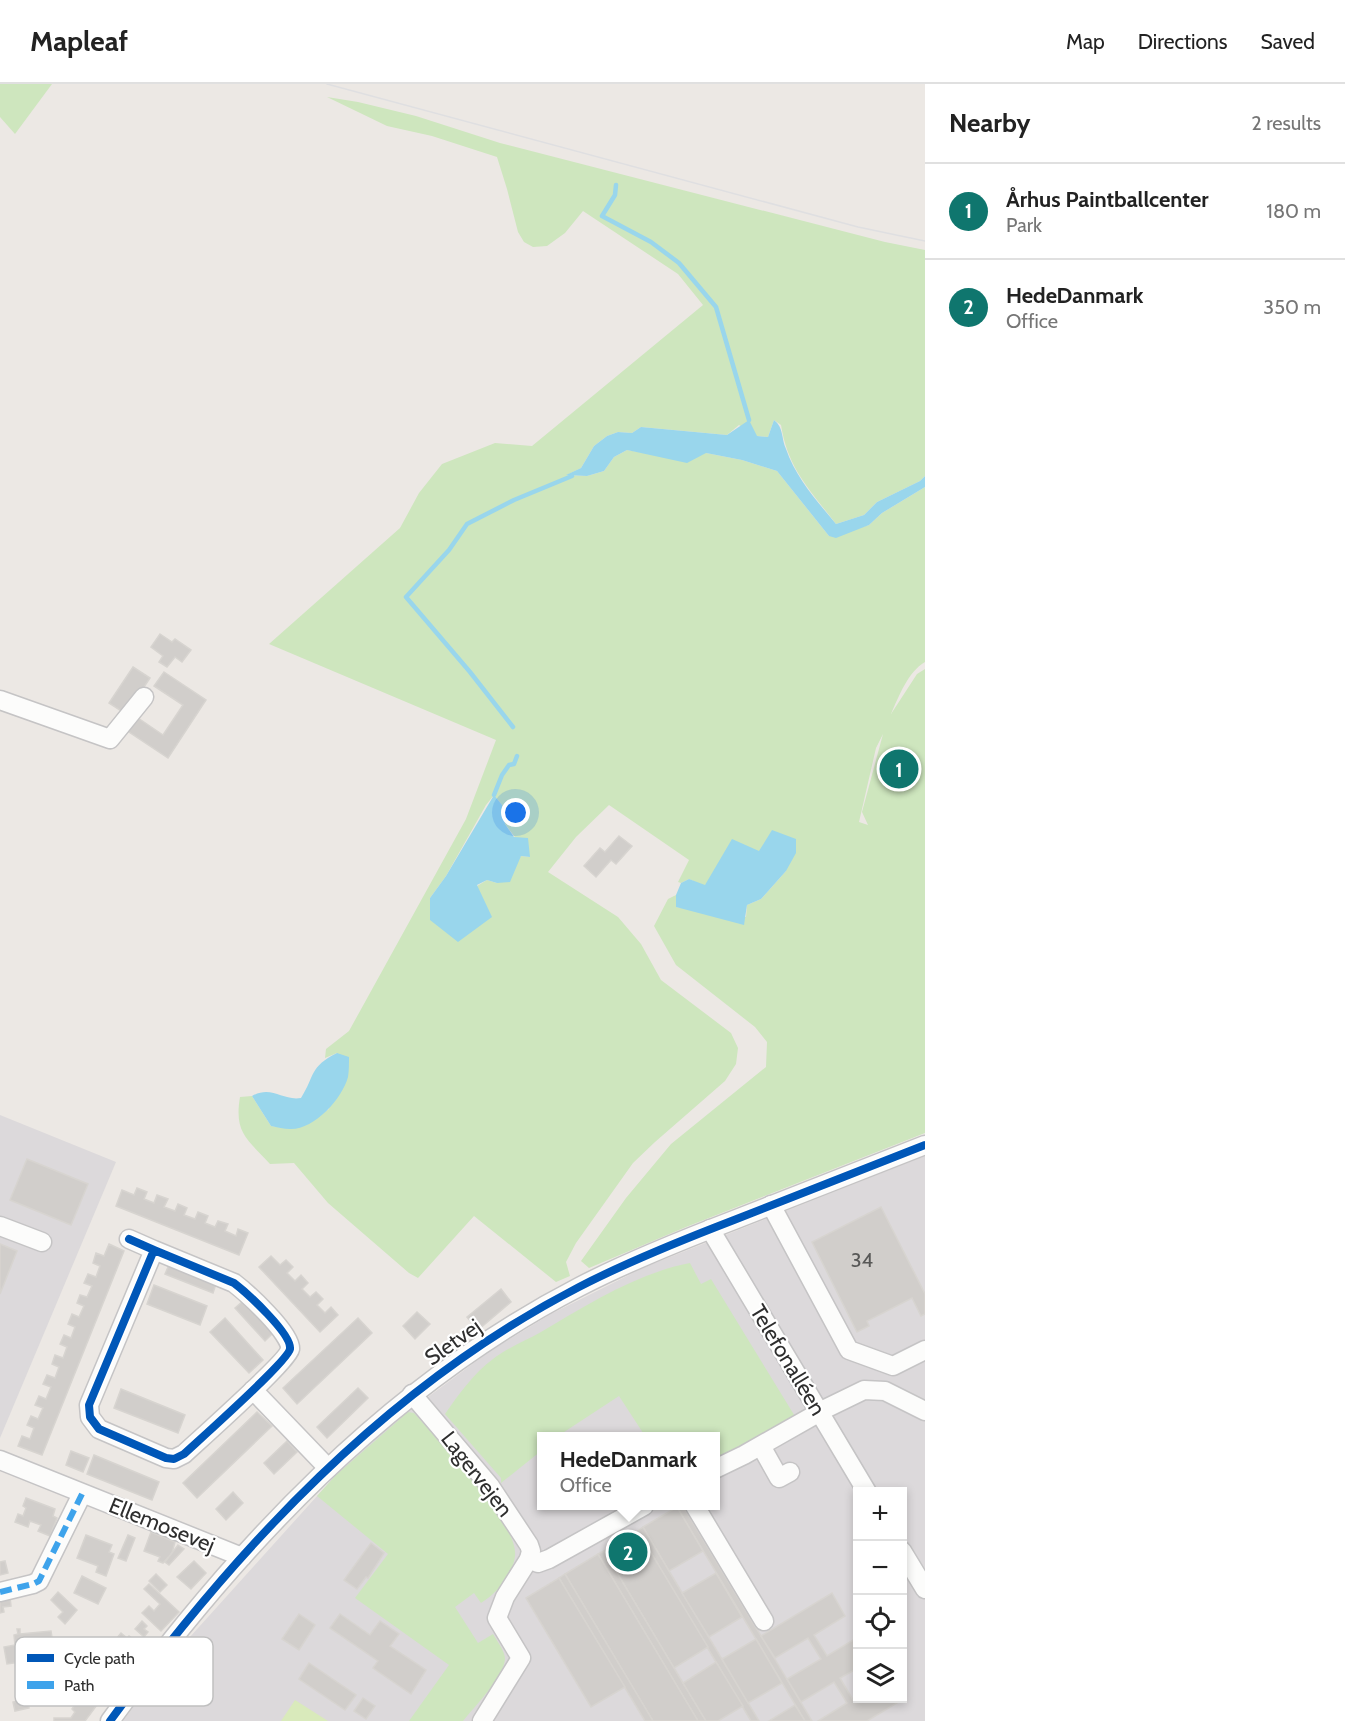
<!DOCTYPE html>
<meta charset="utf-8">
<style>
body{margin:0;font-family:Cabin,sans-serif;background:#f6f6f6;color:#222}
.controls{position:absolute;right:18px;bottom:18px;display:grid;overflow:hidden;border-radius:0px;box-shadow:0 3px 9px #0003}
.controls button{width:54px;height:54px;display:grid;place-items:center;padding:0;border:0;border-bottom:2px solid #e0e0e0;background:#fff;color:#222;font:30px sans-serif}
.you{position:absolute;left:516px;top:729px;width:21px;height:21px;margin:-15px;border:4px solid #fff;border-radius:50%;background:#1a73e8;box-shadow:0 0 0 9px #1a73e833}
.badge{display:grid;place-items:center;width:39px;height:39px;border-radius:50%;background:#0f766e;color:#fff;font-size:20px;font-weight:700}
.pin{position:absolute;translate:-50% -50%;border:3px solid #fff;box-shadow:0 2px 6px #0006}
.popup{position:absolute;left:537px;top:1348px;width:183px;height:78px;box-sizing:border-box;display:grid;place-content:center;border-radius:0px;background:#fff;filter:drop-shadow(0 2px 4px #0005);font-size:20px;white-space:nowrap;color:#767676}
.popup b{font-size:22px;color:#222}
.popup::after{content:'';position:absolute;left:50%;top:100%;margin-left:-12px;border:12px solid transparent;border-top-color:#fff}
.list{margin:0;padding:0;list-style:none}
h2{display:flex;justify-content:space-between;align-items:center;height:78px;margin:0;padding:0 24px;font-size:26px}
h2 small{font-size:20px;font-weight:400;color:#767676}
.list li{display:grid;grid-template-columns:39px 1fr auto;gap:18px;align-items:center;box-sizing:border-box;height:96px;padding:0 24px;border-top:2px solid #e0e0e0}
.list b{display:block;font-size:22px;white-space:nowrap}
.list p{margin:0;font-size:20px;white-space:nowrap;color:#767676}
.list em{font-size:20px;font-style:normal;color:#767676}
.icon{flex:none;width:33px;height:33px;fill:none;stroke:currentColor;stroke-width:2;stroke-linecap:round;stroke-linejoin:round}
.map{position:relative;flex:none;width:925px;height:1637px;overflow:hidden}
header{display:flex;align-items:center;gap:36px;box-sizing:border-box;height:84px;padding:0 30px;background:#fff;border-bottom:2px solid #e0e0e0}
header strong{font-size:28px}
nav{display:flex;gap:33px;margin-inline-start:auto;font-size:21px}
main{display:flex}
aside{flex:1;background:#fff}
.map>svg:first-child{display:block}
</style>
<header>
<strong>Mapleaf</strong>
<nav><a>Map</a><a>Directions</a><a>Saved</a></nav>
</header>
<main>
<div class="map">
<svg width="925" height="1637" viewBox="0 0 925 1637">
<rect width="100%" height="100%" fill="#ece8e4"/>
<g fill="#dcd9db" fill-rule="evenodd">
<polygon points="0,1031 116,1078 0,1354"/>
<path d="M925,1072V1637H123L162,1584L336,1391L393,1339L490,1267L551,1230L645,1183ZM541,1352H715V1422H541ZM858,1408H902V1614H858Z"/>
</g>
<g fill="#cee6be" fill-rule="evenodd">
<polygon points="0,0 52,0 15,50 0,33"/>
<path d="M327,13L358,18L416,32L500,59L885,158L925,166V392L920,397L877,418L864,431L836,440C810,406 788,385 781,341L774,336L768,353L756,352L739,341L727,351L641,343L632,349L618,348L607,352L594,362L581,384L567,391L587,392L604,387L614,373L627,366L656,371L706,369L742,376L777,387L829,452L869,441L882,429L925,403V578C908,588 899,612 891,630L917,590L925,585V1049L686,1143L589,1184L581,1177L626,1114L671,1060L766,983L767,958L755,943L676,881L654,842L668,815L676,811V823L746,833L747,821L761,815L786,787L759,767L704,802L689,795L681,799L678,798L689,776L609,721L576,753L548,788L618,833L641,860L661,896L731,949L738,964L736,980L725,997L655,1058L633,1079L576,1159L566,1178L570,1192L556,1198L474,1132L418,1194L409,1189L328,1119L294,1079L270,1080C247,1055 234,1049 240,1013L252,1012L271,1042C301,1047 305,1042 329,1025L337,969L325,974L326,965L349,947L466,735L496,656L269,560L400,444L419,409L442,380L495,359L532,362L703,221L678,190L583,127L565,149L547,162L533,163L524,158L518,148L507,105L497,73L432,52L387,42ZM883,650L862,728L868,741L859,738L876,664ZM494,711L502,721L505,740L530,773L521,772L497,799L487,796L477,802L430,814L446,792L486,721Z"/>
<path d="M690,1179L701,1200L711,1195L796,1334L715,1378V1352H645L619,1312L558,1352H541V1367L501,1399V1394L445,1330C459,1310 473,1290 493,1275C507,1264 525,1257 541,1248C587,1221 637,1189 690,1179Z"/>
<path d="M408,1328L414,1329C437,1355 519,1439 515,1472C513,1491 496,1510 481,1519L474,1509L455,1523L478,1559L493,1550C497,1557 505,1567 505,1575C504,1593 474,1623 463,1637H409L449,1581L355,1514L388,1470L317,1412L336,1391Z"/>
</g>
<polygon fill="#d9eabb" points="295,1616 328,1637 281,1637"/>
<g fill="#99d6ec">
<path d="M749,336L757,352L768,353L774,336C784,344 781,354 786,365C796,394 817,417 836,440L864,431L877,418L920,397L925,392V403L882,429L869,441L836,454L829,452L777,387L742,376L706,369L687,379L627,366L614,373L604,387L587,392L566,391L581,384L594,362L607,352L618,348L632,349L641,343L727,351Z"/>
<polygon points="494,711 502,721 505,740 514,753 528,754 530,773 521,772 510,798 497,799 487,796 477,801 492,833 458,858 430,836 430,814 446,792"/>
<polygon points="772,746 796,755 796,769 786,787 761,815 747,821 744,841 676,823 676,811 681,799 689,795 705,801 732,755 759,767"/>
<path d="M337,969L349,973C349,979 349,987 348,993C342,1015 314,1046 290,1045C284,1045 277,1043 271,1042L252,1012C272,1001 282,1017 301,1014C315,992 309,983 337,969Z"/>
</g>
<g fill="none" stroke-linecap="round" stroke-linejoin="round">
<g stroke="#99d6ec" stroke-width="4.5">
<polyline points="616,101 615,111 602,132 651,158 679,179 716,223 749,336"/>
<polyline points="513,643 470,588 406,513 449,466 467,440 514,416 572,392"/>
<polyline points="494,711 502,691 509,681 514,680 517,672"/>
</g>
</g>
<g fill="#d1cecb" stroke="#d7d4d0" stroke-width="1.5">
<polygon points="160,550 172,558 175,555 191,566 182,578 175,573 167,583 159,578 163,572 151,563"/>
<polygon points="133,583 150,594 126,630 109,619"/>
<polygon points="164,588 206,616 168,674 126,646 135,632 163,651 183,621 154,602"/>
<polygon points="619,752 632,762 616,780 611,776 596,793 584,782 600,764 605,768"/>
<polygon points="27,1075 88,1100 71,1141 10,1116"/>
<polygon points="137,1104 147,1108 144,1115 154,1119 157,1111 168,1115 164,1123 175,1127 178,1120 187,1124 184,1131 195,1135 198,1128 208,1132 205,1139 215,1143 218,1137 228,1140 225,1147 236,1152 238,1145 248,1149 239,1171 116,1122 122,1106 134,1111"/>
<polygon points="881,1123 925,1210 925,1230 921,1232 912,1214 867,1237 869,1242 857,1248 812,1158"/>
<polygon points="0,1160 17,1167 0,1210"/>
<polygon points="109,1160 124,1167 42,1371 18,1362 22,1352 30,1355 34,1344 27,1341 31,1332 38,1335 43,1324 35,1321 39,1312 46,1315 51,1303 43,1300 47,1291 55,1294 59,1283 52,1280 55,1271 63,1274 67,1263 60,1260 64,1251 71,1254 75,1243 68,1240 72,1230 79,1233 84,1222 77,1219 80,1211 87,1213 92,1202 84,1199 88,1190 96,1193 100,1182 93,1179 96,1169 104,1172"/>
<polygon points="271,1172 280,1181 286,1176 293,1183 287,1189 295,1197 301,1191 308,1199 302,1205 310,1213 316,1208 323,1215 317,1221 325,1229 331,1223 338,1231 320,1248 259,1183"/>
<polygon points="169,1181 216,1200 213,1209 165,1190"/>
<polygon points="154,1201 207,1222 200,1241 147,1220"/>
<polygon points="501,1205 511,1218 478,1246 467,1233"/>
<polygon points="243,1217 273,1249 265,1257 235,1224"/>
<polygon points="417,1228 430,1240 415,1255 403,1242"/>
<polygon points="225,1234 263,1276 249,1289 210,1248"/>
<polygon points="358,1234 372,1249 297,1320 283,1304"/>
<polygon points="358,1304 368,1314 327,1354 317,1343"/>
<polygon points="121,1305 185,1331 178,1349 114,1324"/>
<polygon points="257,1328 272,1342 197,1414 183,1399"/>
<polygon points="287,1357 297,1368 274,1390 264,1379"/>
<polygon points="71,1367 89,1374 83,1388 66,1381"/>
<polygon points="94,1371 159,1398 152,1416 87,1390"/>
<polygon points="233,1408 243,1419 226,1436 216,1425"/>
<polygon points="26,1414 55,1425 53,1432 57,1434 50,1452 38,1447 41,1441 30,1437 28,1443 15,1438 18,1430 23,1432 26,1424 23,1422"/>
<polygon points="680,1422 683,1422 812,1637 805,1637 677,1423"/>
<polygon points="677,1423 703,1467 669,1487 643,1443"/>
<polygon points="643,1443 669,1487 759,1637 751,1637 716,1578 638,1447"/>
<polygon points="638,1447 708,1563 674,1584 604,1467"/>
<polygon points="151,1448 175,1458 172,1469 163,1479 158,1477 160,1473 144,1467"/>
<polygon points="86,1451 112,1461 109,1468 114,1470 106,1492 96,1488 98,1482 77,1474"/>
<polygon points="128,1451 135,1454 126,1477 118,1474"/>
<polygon points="371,1459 384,1469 368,1494 366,1493 357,1505 344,1496"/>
<polygon points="178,1461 184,1465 169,1481 165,1478"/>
<polygon points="604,1467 683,1599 706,1637 698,1637 598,1470"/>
<polygon points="598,1470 698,1637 653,1637 565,1490"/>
<polygon points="5,1477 8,1489 0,1491 0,1478"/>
<polygon points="194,1477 206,1489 191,1505 177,1493"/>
<polygon points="716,1489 742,1533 709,1553 682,1509"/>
<polygon points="156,1490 167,1501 160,1508 149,1497"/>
<polygon points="565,1490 653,1637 645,1637 559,1494"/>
<polygon points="82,1492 106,1504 98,1520 74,1509"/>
<polygon points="559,1494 625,1603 591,1623 526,1514"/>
<polygon points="149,1500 179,1528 161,1547 142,1529 149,1522 154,1527 160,1520 144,1505"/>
<polygon points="58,1508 77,1526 65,1540 58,1533 63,1528 51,1516"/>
<polygon points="832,1509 845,1532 814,1551 827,1572 858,1553 858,1584 840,1594 853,1616 858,1613 895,1614 897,1619 867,1637 818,1637 847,1619 834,1598 801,1618 787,1595 821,1575 808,1554 775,1574 761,1552"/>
<polygon points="10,1513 11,1522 3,1523 4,1528 0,1529 0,1515"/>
<polygon points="299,1530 315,1541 299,1566 282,1555"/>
<polygon points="340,1530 370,1551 380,1537 399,1550 390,1562 426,1586 411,1610 373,1584 378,1577 330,1544"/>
<polygon points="142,1537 147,1542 144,1545 148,1548 144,1553 135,1545"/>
<polygon points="17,1545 20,1545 20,1550 51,1547 53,1560 47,1561 50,1581 29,1584 28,1577 7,1580 4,1563 15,1561 14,1551 18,1550"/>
<polygon points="121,1549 127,1554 129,1552 140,1560 119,1588 97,1572 110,1556 113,1559"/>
<polygon points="756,1555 782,1599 748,1619 722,1575"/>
<polygon points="716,1578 743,1622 718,1637 706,1637 683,1599"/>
<polygon points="309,1579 356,1611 345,1626 299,1595"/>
<polygon points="99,1584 113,1595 108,1602 93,1591"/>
<polygon points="41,1604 49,1610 43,1619 34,1612"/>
<polygon points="86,1606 100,1617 85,1637 54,1637 54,1634 71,1634 75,1628 72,1625"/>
<polygon points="363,1614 375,1622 366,1635 354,1627"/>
<polygon points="27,1615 29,1624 15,1627 13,1618"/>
<polygon points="795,1621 805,1637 769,1637"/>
</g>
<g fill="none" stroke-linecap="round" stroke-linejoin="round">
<g stroke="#c5c4c5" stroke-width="21">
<g id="minor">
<polyline points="0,616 110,655 144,613"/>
<polyline points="771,1121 849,1266 893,1282 925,1266"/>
<polyline points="0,1142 42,1158"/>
<polyline points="710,1145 867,1408"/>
<path d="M129,1155L154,1166L89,1321L90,1333L99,1345L166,1374L174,1375L184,1370C199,1356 288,1277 290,1265C292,1250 247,1209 234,1199L154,1166"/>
<polyline points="253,1306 328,1384"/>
<polyline points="412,1310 490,1402 529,1461 531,1467 529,1475 505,1513 497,1534 521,1574 482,1637"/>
<polyline points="761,1362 779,1394 790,1388"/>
<polyline points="0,1376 242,1473"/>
<polyline points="715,1385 744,1371 827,1324 864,1306 885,1307 925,1327"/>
<polyline points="695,1422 764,1537"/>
<polyline points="902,1467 925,1505"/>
<polyline points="529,1475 538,1479 549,1475 644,1422"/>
<polyline points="0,1508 33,1500 39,1497 82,1410"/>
<path d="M110,1637C236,1464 387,1302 579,1203C629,1177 682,1156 734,1136C798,1111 861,1086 925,1061"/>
</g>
</g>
<use href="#minor" stroke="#fcfcfb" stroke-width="18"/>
<polyline stroke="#dfdfe1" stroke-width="1.5" points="327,0 858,143 925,157"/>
<polyline stroke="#3ea3eb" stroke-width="6" stroke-dasharray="12 6" stroke-linecap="butt" points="0,1508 33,1500 39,1497 82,1410"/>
<g stroke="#fff" stroke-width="11">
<g id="cycleway">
<path d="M129,1155L154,1166L89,1321L90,1333L99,1345L166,1374L174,1375L184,1370C199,1356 288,1277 290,1265C292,1250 247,1209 234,1199L154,1166"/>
<path d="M110,1637C236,1464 387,1302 579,1203C629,1177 682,1156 734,1136C798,1111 861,1086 925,1061"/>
</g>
</g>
<use href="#cycleway" stroke="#0057b8" stroke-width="8"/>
</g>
<g text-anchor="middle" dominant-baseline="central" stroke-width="4.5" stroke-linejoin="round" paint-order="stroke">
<g font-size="20" fill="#585857">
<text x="862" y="1176">34</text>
</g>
<g font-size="22" fill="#2e2e2e" stroke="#fff">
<text transform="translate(453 1258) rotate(-35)">Sletvej</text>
<text transform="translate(788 1276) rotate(59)">Telefonalléen</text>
<text transform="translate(477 1390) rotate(52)">Lagervejen</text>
<text transform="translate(162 1441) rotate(22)">Ellemosevej</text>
</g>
</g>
<rect x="15" y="1553" width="198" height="69" rx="9" fill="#fff" stroke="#c0c0c0" stroke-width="1.5"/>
<rect x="27" y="1570" width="27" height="8" fill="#0057b8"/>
<rect x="27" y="1597" width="27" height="8" fill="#3ea3eb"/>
<g font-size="16" fill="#2e2e2e">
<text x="64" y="1580">Cycle path</text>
<text x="64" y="1607">Path</text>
</g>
</svg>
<div class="controls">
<button>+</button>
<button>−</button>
<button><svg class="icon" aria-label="locate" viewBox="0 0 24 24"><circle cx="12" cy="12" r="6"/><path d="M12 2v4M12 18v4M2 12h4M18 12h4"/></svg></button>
<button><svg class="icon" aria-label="layers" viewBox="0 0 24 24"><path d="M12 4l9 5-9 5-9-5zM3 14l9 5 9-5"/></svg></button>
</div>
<div class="you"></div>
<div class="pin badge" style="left:899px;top:685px">1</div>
<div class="pin badge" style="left:628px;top:1468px">2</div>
<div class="popup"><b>HedeDanmark</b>Office</div>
</div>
<aside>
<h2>Nearby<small>2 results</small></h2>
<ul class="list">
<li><span class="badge">1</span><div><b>Århus Paintballcenter</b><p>Park</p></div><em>180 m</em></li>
<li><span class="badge">2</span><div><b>HedeDanmark</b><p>Office</p></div><em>350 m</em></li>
</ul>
</aside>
</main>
